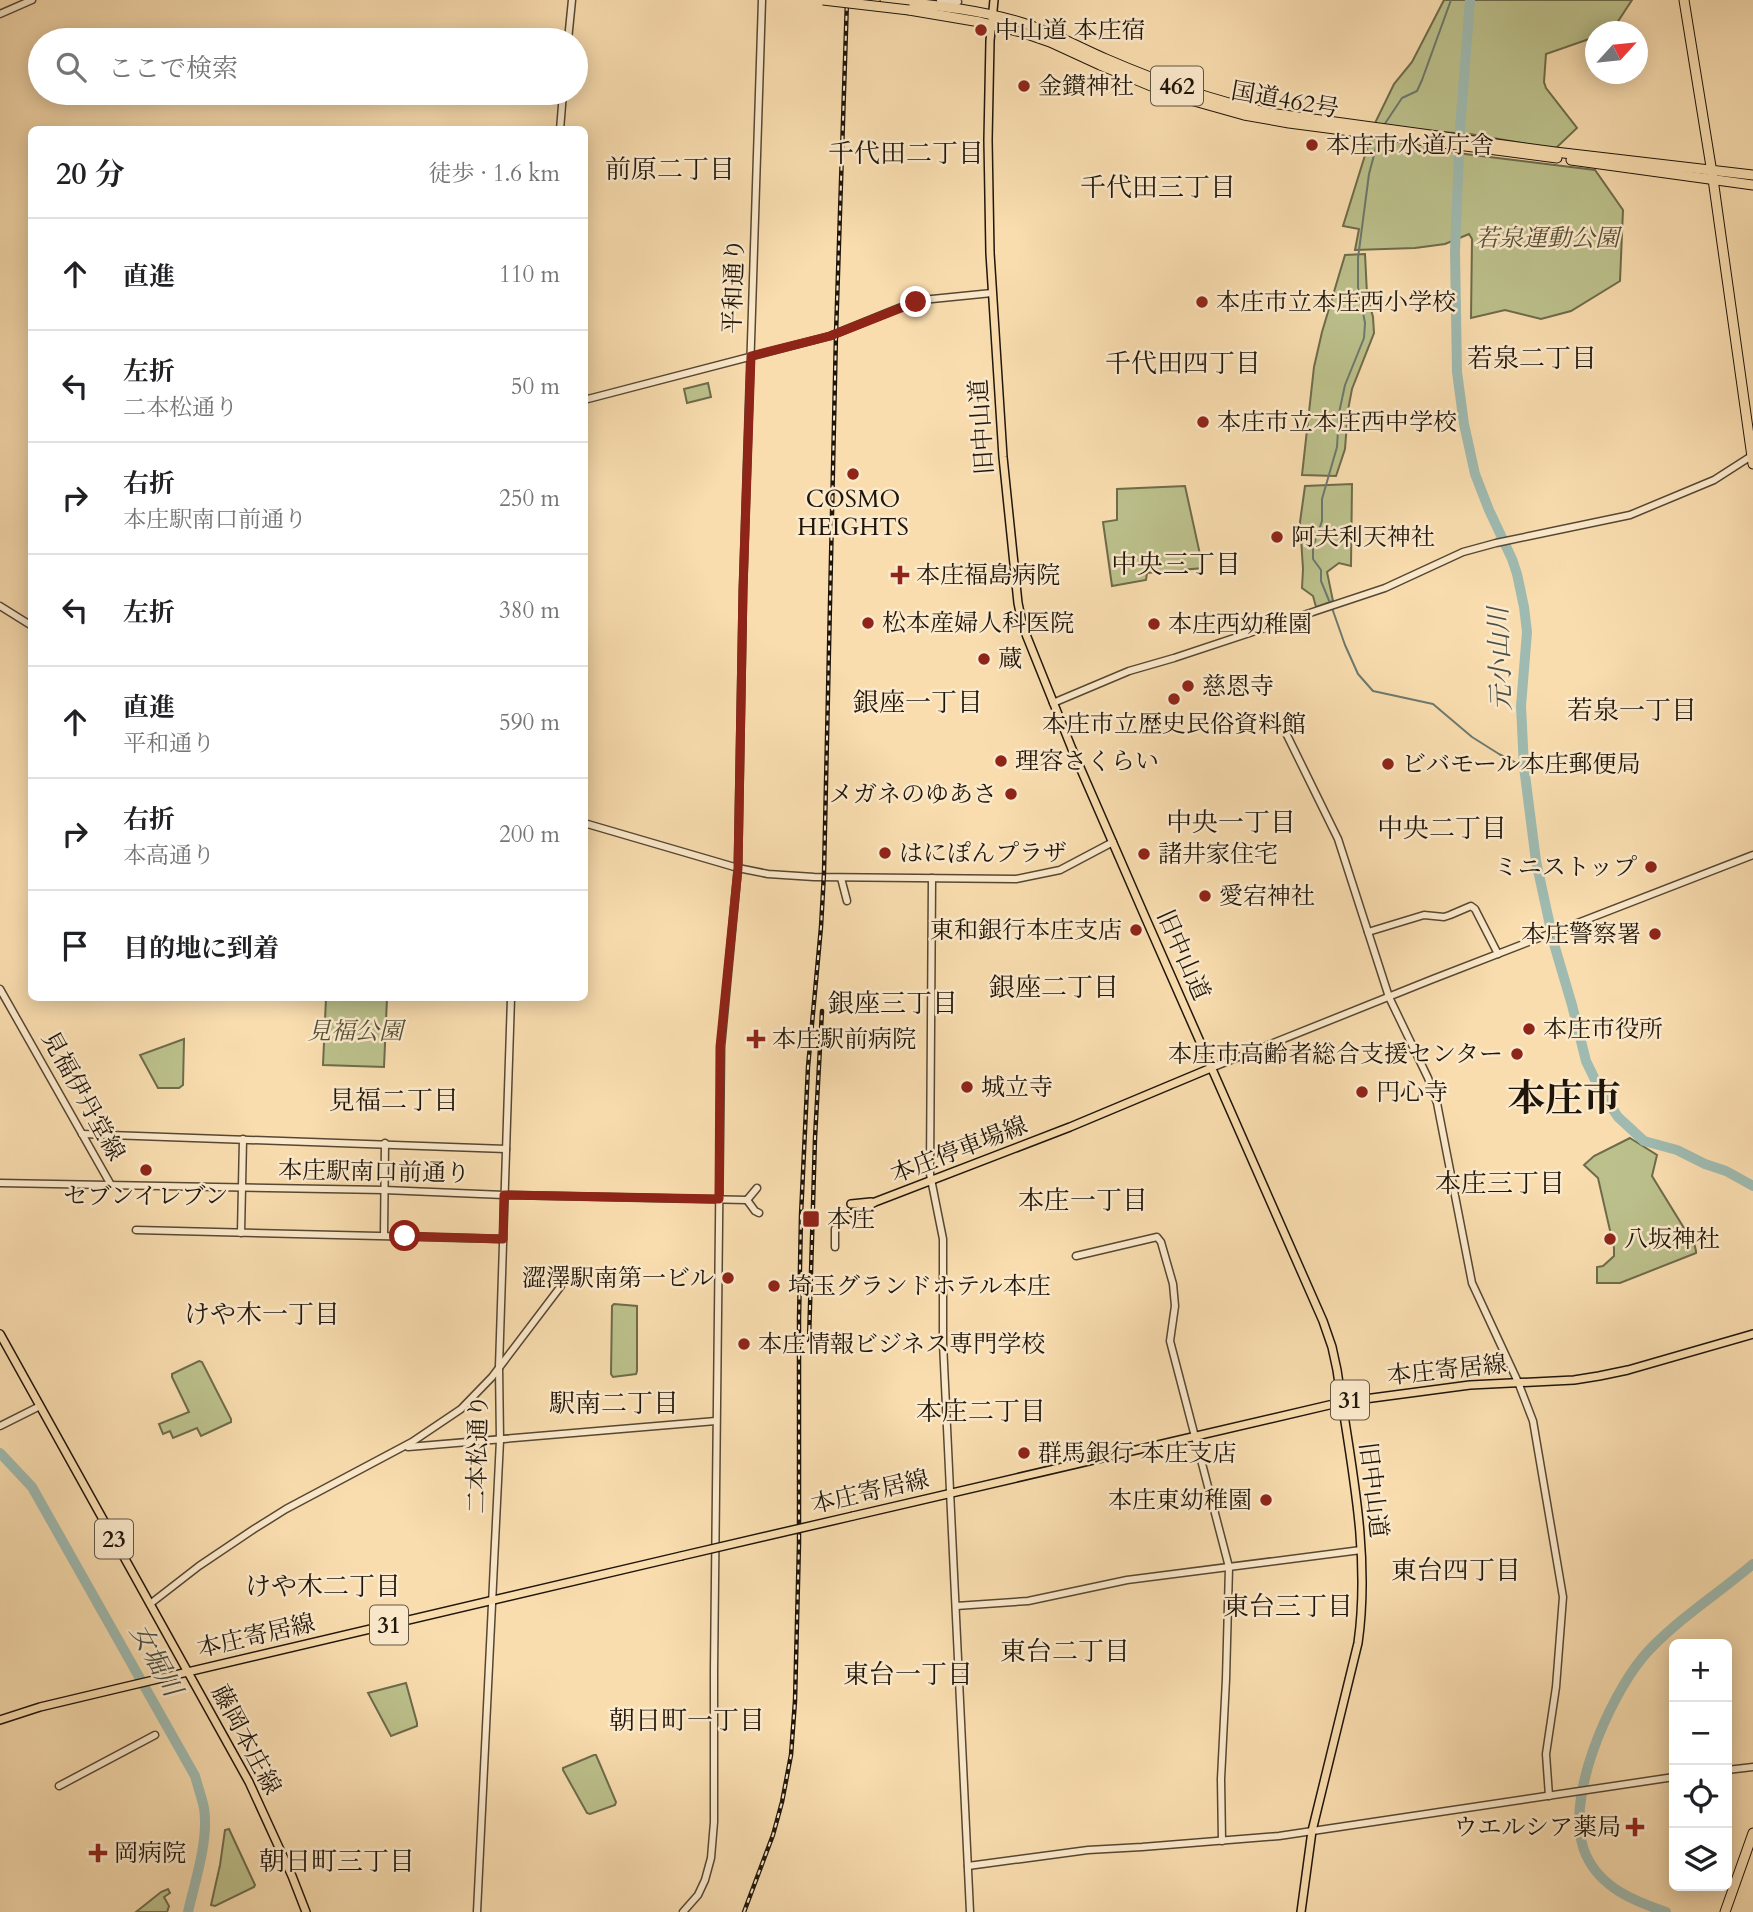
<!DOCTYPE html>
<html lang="ja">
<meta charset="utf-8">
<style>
body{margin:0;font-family:Cardo,"Noto Serif JP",serif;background:#f2f2f2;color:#202124}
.controls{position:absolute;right:21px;bottom:21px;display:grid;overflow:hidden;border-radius:10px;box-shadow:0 4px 18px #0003}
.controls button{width:63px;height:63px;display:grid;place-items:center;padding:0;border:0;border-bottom:2px solid #e0e0e0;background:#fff;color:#202124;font:35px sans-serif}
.compass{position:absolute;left:1585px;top:21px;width:63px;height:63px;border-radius:50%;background:#fff;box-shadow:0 4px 18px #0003;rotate:63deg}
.stop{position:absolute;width:21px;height:21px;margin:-16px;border:5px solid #8f2418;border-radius:50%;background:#fff}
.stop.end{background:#8f2418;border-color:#fff;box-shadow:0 2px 7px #0008}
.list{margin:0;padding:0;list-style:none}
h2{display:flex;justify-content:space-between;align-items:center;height:91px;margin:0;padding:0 28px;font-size:30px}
h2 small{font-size:23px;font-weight:400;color:#757577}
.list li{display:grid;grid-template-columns:46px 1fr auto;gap:21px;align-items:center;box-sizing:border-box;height:112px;padding:0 28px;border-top:2px solid #e0e0e0}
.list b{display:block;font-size:26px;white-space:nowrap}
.list p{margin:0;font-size:23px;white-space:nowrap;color:#757577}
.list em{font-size:23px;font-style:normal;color:#757577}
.icon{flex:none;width:38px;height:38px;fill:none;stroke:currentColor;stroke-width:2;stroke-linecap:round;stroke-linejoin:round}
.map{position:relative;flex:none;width:1753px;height:1912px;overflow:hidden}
.search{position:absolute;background:#fff;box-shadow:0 4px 18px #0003;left:28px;top:28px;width:560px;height:77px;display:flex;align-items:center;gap:18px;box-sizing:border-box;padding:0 24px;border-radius:38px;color:#757577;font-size:26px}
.panel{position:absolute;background:#fff;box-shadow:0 4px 18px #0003;left:28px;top:126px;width:560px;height:875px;border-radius:10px}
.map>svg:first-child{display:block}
</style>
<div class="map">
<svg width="1753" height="1912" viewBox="0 0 1753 1912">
<rect width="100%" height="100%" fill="#f9ddaf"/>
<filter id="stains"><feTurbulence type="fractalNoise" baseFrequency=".00286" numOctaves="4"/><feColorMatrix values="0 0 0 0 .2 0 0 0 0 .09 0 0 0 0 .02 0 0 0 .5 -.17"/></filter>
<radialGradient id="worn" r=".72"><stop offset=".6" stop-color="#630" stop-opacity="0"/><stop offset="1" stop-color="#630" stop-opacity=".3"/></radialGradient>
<g fill="#bcc18c" stroke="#6e6b4b" stroke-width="2">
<polygon points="1444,0 1632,0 1613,29 1609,31 1596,32 1595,37 1546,54 1544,82 1546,88 1577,128 1555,149 1470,134 1426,131 1425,149 1595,170 1623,210 1620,281 1571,311 1541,319 1505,310 1471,318 1472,239 1469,234 1445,244 1415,248 1355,250 1359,229 1343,226 1375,123 1394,84 1412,62"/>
<polygon points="1365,254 1367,294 1373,317 1374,333 1352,389 1348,410 1345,449 1336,476 1302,475 1314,367 1322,332 1345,255"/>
<polygon points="708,383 711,397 687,403 684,389"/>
<polygon points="1352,484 1351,566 1339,563 1327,572 1333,601 1316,607 1313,596 1302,588 1303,569 1300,522 1305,486"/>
<polygon points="1185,486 1203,568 1147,573 1146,580 1112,586 1103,522 1117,520 1117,489"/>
<polygon points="326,998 387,998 384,1067 323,1065"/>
<polygon points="184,1039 183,1085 179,1088 158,1088 140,1055"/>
<polygon points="1630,1138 1657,1155 1652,1176 1684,1228 1690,1226 1696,1251 1696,1253 1620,1283 1597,1283 1597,1267 1603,1266 1614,1256 1614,1248 1598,1178 1584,1165 1594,1156"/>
<polygon points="614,1304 637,1306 637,1371 636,1374 613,1377 611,1374 612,1306"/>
<polygon points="199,1361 202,1362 231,1419 231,1422 201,1436 197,1428 173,1438 170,1431 163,1434 159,1424 189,1412 172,1377 172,1374"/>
<polygon points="406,1683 417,1723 417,1726 391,1736 368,1693"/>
<polygon points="594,1755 596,1755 616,1802 615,1805 590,1814 587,1813 563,1770 563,1768"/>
<polygon points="229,1829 255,1885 254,1887 215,1906 211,1905 220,1865 225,1830"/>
<polygon points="168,1889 170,1893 164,1897 169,1906 167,1912 136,1912 161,1892"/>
</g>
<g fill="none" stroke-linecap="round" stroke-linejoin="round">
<g stroke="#6c796e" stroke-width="2">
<polyline points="1384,125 1402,98 1417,91 1422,80 1451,0"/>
<polyline points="1330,603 1321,581 1321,570 1313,559 1313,547 1322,521 1322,499 1337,447 1339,413 1345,385 1364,338 1365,323 1358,287 1358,258 1369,174 1378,140"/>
<polyline points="1332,608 1345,645 1358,674 1373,691 1433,704 1472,737 1499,754 1524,767"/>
</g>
<g stroke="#9fbbb1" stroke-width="10">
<polyline points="1470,0 1460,129 1455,251 1457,372 1464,424 1475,474 1489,510 1512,559 1517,574 1524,607 1527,632 1521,706 1524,767 1536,861 1554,944 1572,1005 1586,1061 1600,1090 1618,1117 1644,1141 1677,1150 1705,1164 1726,1171 1753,1186"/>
<path d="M0,1453L32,1487L195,1776C198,1787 202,1798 204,1808C209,1840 195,1881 188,1912"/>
<path d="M1666,1912C1634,1901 1601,1888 1586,1855C1562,1802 1609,1698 1643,1657C1672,1623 1718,1594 1753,1564"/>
</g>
<g stroke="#564733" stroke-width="9">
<g id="minor">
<polyline points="940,0 958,2"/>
<polyline points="0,14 32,0"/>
<polyline points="568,40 572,0"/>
<polyline points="560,130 563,93"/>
<polyline points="584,400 830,336 899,308 922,300 992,293"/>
<polyline points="0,606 32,626"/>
<polyline points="1053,703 1129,671 1174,658 1385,588 1463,552 1496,543 1630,515 1714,480 1753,455"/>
<polyline points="1282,725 1338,839 1389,997 1428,1078 1437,1103 1472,1283 1518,1382 1533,1421 1563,1597 1556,1687 1546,1754 1549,1796"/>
<polyline points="584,823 738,868 768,874 814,877 1016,879 1060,870 1113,842"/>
<polyline points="841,878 847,901"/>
<polyline points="932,878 930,1174 943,1239 943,1343 970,1912"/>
<polyline points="1368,932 1424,915 1444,917 1450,915 1471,906 1475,909 1498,954"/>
<polyline points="0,989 111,1185"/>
<polyline points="1211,1068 1433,979 1753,855"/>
<polyline points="82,1134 506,1149"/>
<polyline points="0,1183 384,1190 504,1195 747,1200"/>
<polyline points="747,1200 755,1211 759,1213"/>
<polyline points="747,1200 757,1188"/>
<polyline points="136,1230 503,1239"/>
<polyline points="241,1233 243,1139"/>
<polyline points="384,1235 385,1143"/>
<polyline points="835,1247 835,1229"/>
<polyline points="1076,1256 1157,1237 1161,1242 1173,1284 1175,1306 1170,1341 1229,1567 1226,1679 1221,1779 1222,1841"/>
<polyline points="0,1426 40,1406"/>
<polyline points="408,1447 716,1421"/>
<polyline points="150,1604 199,1566 254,1529 286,1509 412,1442 461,1409 492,1377 561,1286"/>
<polyline points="956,1606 1028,1601 1127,1580 1361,1550"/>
<polyline points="1727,1770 1753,1767"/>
<polyline points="59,1786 155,1735"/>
<polyline points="968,1866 1088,1850 1142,1847 1279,1836 1674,1777"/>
<polyline points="477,1912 500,1440 499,1367 511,998"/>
<polyline points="683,1912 698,1895 705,1880 711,1858 714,1822 714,1670 721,1047 738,868 743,590 762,0"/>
</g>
</g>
<g stroke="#1f150a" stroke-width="10">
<g id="major">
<path d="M994,0L990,41L988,140L990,253L1003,457L1018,603L1023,627L1072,749L1146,919L1323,1321L1332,1347L1337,1370C1350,1460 1371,1552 1358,1643L1312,1831L1301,1912"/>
<polyline points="851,1204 871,1202"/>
<polyline points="853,1213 875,1202 1070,1127 1211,1068"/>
<polyline points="0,1334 249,1782 292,1876 306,1912"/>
<polyline points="853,1516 1342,1402 1470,1385 1574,1380 1599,1376 1628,1370 1753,1334"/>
<polyline points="0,1720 40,1707 124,1687 681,1556"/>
</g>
</g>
<g stroke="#1f150a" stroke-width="11">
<g id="highway">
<path d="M885,0C931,5 978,9 1023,23C1052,32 1078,47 1106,59C1159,82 1214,101 1269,113L1555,152L1753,175"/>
<polyline points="1684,0 1713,179 1753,464"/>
<polyline points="909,10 980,22 1021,32 1050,42 1100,65 1156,88 1187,99 1244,115 1289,123 1557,158"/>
<polyline points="1571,160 1753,185"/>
<polyline points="1725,1912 1753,1833"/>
</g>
</g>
<use href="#minor" stroke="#fbe9cb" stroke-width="6"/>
<use href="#major" stroke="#f9ddaf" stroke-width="7"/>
<use href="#highway" stroke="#f9ddaf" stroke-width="9"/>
<g stroke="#1f150a" stroke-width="4.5">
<g id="rail">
<polyline points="809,1340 815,1138 822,1011"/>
<polyline points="744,1912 773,1835 782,1802 791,1755 795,1701 799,1544 799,1319 801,1215 808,1067 821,927 824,873 836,334 847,0"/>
</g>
</g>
<use href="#rail" stroke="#fbe9cb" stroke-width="2" stroke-dasharray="5" stroke-linecap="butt"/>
<g stroke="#1f150a" stroke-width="10" stroke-linecap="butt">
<polyline id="major-bridge" points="681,1556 853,1516"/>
</g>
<g stroke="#1f150a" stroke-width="11" stroke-linecap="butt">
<polyline id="highway-bridge" points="823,0 909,10"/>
</g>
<use href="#major-bridge" stroke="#f9ddaf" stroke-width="7"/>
<use href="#highway-bridge" stroke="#f9ddaf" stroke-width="9"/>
</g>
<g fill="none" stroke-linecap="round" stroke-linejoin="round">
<polyline stroke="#8f2418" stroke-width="9" points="405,1236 503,1239 504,1195 719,1199 720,1047 738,868 743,590 751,356 830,336 916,302"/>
</g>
<g fill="#8f2418" stroke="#fbe9cb" stroke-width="2.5">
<circle cx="981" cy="30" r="7"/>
<circle cx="1024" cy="86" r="7"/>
<circle cx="1312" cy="145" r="7"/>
<circle cx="1202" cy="302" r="7"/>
<circle cx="1203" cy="422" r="7"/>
<circle cx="853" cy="474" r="7"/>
<circle cx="1277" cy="537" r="7"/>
<path d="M896.5 564.5h7v7h7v7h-7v7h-7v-7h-7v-7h7z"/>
<circle cx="868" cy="623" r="7"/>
<circle cx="1154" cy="624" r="7"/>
<circle cx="984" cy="659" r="7"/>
<circle cx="1188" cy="686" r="7"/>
<circle cx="1174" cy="699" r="7"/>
<circle cx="1001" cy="761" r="7"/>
<circle cx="1388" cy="764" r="7"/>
<circle cx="1011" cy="794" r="7"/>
<circle cx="885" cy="853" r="7"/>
<circle cx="1144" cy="854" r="7"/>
<circle cx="1651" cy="867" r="7"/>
<circle cx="1205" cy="896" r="7"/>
<circle cx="1136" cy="930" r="7"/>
<circle cx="1655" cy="934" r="7"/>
<circle cx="1529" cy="1029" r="7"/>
<path d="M752.5 1028.5h7v7h7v7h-7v7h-7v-7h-7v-7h7z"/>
<circle cx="1517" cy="1054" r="7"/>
<circle cx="967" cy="1087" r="7"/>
<circle cx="1362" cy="1092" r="7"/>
<circle cx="146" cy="1170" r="7"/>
<rect x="802" y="1210" width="18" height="18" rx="3.5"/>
<circle cx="1610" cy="1239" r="7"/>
<circle cx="728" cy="1278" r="7"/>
<circle cx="774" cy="1286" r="7"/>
<circle cx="744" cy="1344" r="7"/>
<circle cx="1024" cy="1453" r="7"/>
<circle cx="1266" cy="1500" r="7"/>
<path d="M1631.5 1816.5h7v7h7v7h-7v7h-7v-7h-7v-7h7z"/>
<path d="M94.5 1842.5h7v7h7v7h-7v7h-7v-7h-7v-7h7z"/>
</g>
<g text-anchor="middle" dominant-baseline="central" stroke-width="5" stroke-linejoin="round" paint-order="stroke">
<g fill="#fbe9cb" stroke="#615544" stroke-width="2">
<rect x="1151" y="66.5" width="52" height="39" rx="5"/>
<rect x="1331" y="1380.5" width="38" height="39" rx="5"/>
<rect x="95" y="1519.5" width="38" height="39" rx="5"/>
<rect x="370" y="1605.5" width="38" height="39" rx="5"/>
</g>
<g font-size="23" font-weight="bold" fill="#1f150a">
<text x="1177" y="86">462</text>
<text x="1350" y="1400">31</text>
<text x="114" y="1539">23</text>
<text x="389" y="1625">31</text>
</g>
<g font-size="24" fill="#1f150a" stroke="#fbe9cb" text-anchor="start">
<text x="995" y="30">中山道 本庄宿</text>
<text x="1038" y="86">金鑚神社</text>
<text x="1326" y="145">本庄市水道庁舎</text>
<text x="1216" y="302">本庄市立本庄西小学校</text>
<text x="1217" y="422">本庄市立本庄西中学校</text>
<text x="853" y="499" text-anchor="middle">COSMO<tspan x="853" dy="28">HEIGHTS</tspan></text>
<text x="1291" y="537">阿夫利天神社</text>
<text x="916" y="575">本庄福島病院</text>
<text x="882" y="623">松本産婦人科医院</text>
<text x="1168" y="624">本庄西幼稚園</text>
<text x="998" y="659">蔵</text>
<text x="1202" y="686">慈恩寺</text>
<text x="1174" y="724" text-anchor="middle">本庄市立歴史民俗資料館</text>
<text x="1015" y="761">理容さくらい</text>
<text x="1402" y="764">ビバモール本庄郵便局</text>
<text x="997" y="794" text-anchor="end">メガネのゆあさ</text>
<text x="899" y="853">はにぽんプラザ</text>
<text x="1158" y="854">諸井家住宅</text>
<text x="1637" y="867" text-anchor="end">ミニストップ</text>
<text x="1219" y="896">愛宕神社</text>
<text x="1122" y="930" text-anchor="end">東和銀行本庄支店</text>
<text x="1641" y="934" text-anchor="end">本庄警察署</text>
<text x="1543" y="1029">本庄市役所</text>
<text x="772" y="1039">本庄駅前病院</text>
<text x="1503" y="1054" text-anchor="end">本庄市高齢者総合支援センター</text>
<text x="981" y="1087">城立寺</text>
<text x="1376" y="1092">円心寺</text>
<text x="146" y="1196" text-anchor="middle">セブンイレブン</text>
<text x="827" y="1219">本庄</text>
<text x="1624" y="1239">八坂神社</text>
<text x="714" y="1278" text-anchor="end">澀澤駅南第一ビル</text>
<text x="788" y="1286">埼玉グランドホテル本庄</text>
<text x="758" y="1344">本庄情報ビジネス専門学校</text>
<text x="1038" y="1453">群馬銀行 本庄支店</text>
<text x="1252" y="1500" text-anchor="end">本庄東幼稚園</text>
<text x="1621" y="1827" text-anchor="end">ウエルシア薬局</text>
<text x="114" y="1853">岡病院</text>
</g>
<g font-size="24" fill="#1f150a" stroke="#fbe9cb">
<text transform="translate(1285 100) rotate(10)">国道462号</text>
<text transform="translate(734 286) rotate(-88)">平和通り</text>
<text transform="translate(982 427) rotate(-94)">旧中山道</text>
<text transform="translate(1183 955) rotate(66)">旧中山道</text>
<text transform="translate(83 1096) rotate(61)">見福伊丹堂線</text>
<text transform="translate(959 1150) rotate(-21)">本庄停車場線</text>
<text transform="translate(374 1172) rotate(1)">本庄駅南口前通り</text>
<text transform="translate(1447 1370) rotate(-6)">本庄寄居線</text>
<text transform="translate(478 1454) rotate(-89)">二本松通り</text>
<text transform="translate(1373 1490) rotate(83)">旧中山道</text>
<text transform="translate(870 1492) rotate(-13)">本庄寄居線</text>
<text transform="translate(256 1636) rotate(-13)">本庄寄居線</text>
<text transform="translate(246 1740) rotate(62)">藤岡本庄線</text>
</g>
<g font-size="24" font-style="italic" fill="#565138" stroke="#fbe9cb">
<text x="1547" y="238">若泉運動公園</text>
<text x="355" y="1031">見福公園</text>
</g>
<g font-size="26" fill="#1f150a" stroke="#fbe9cb">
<text x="906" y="153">千代田二丁目</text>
<text x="670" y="169">前原二丁目</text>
<text x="1158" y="187">千代田三丁目</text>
<text x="1532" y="358">若泉二丁目</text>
<text x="1183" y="363">千代田四丁目</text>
<text x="1176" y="564">中央三丁目</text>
<text x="918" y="702">銀座一丁目</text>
<text x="1632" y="710">若泉一丁目</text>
<text x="1231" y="822">中央一丁目</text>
<text x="1442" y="828">中央二丁目</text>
<text x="1054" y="987">銀座二丁目</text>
<text x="893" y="1003">銀座三丁目</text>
<text x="394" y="1100">見福二丁目</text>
<text x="1500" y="1183">本庄三丁目</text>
<text x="1083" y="1200">本庄一丁目</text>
<text x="262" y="1314">けや木一丁目</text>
<text x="614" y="1403">駅南二丁目</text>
<text x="981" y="1411">本庄二丁目</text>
<text x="1456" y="1570">東台四丁目</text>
<text x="323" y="1586">けや木二丁目</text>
<text x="1288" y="1606">東台三丁目</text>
<text x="1065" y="1651">東台二丁目</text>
<text x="908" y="1674">東台一丁目</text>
<text x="687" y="1720">朝日町一丁目</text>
<text x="337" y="1861">朝日町三丁目</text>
</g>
<g font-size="26" font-style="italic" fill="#4c4f44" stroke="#fbe9cb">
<text transform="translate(1500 659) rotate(-92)">元小山川</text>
<text transform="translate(156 1660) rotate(61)">女堀川</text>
</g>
<g font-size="38" font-weight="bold" fill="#1f150a" stroke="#fbe9cb">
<text x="1564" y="1099">本庄市</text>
</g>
</g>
<rect width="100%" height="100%" filter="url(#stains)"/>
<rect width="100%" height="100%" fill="url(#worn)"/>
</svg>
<div class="controls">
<button>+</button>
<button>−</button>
<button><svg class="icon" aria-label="locate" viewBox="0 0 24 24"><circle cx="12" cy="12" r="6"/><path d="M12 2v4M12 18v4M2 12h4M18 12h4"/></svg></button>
<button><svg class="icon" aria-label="layers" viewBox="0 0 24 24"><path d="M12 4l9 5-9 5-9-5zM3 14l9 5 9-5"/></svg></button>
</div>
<svg class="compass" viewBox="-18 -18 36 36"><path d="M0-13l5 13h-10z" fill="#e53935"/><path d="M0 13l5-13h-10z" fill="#757577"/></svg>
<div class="stop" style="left:405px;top:1236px"></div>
<div class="stop end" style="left:916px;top:302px"></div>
<div class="search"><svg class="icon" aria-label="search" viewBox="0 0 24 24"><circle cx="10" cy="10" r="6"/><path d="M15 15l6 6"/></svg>ここで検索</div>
<section class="panel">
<h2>20 分<small>徒歩 · 1.6 km</small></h2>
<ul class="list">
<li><svg class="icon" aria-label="ahead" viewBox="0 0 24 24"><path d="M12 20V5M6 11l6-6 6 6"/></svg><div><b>直進</b></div><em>110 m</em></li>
<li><svg class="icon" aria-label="left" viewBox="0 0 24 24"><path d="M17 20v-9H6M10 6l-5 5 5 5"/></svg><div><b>左折</b><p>二本松通り</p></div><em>50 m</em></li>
<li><svg class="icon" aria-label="right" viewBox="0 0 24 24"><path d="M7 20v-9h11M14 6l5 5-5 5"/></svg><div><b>右折</b><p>本庄駅南口前通り</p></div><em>250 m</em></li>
<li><svg class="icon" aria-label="left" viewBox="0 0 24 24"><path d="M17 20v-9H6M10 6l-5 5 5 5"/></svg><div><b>左折</b></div><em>380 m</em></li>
<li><svg class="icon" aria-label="ahead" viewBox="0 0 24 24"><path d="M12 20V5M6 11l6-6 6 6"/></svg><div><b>直進</b><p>平和通り</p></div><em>590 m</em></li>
<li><svg class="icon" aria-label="right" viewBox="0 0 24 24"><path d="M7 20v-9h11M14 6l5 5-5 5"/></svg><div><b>右折</b><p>本高通り</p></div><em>200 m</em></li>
<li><svg class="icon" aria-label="arrive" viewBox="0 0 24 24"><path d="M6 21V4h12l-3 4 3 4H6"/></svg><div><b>目的地に到着</b></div></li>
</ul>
</section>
</div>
